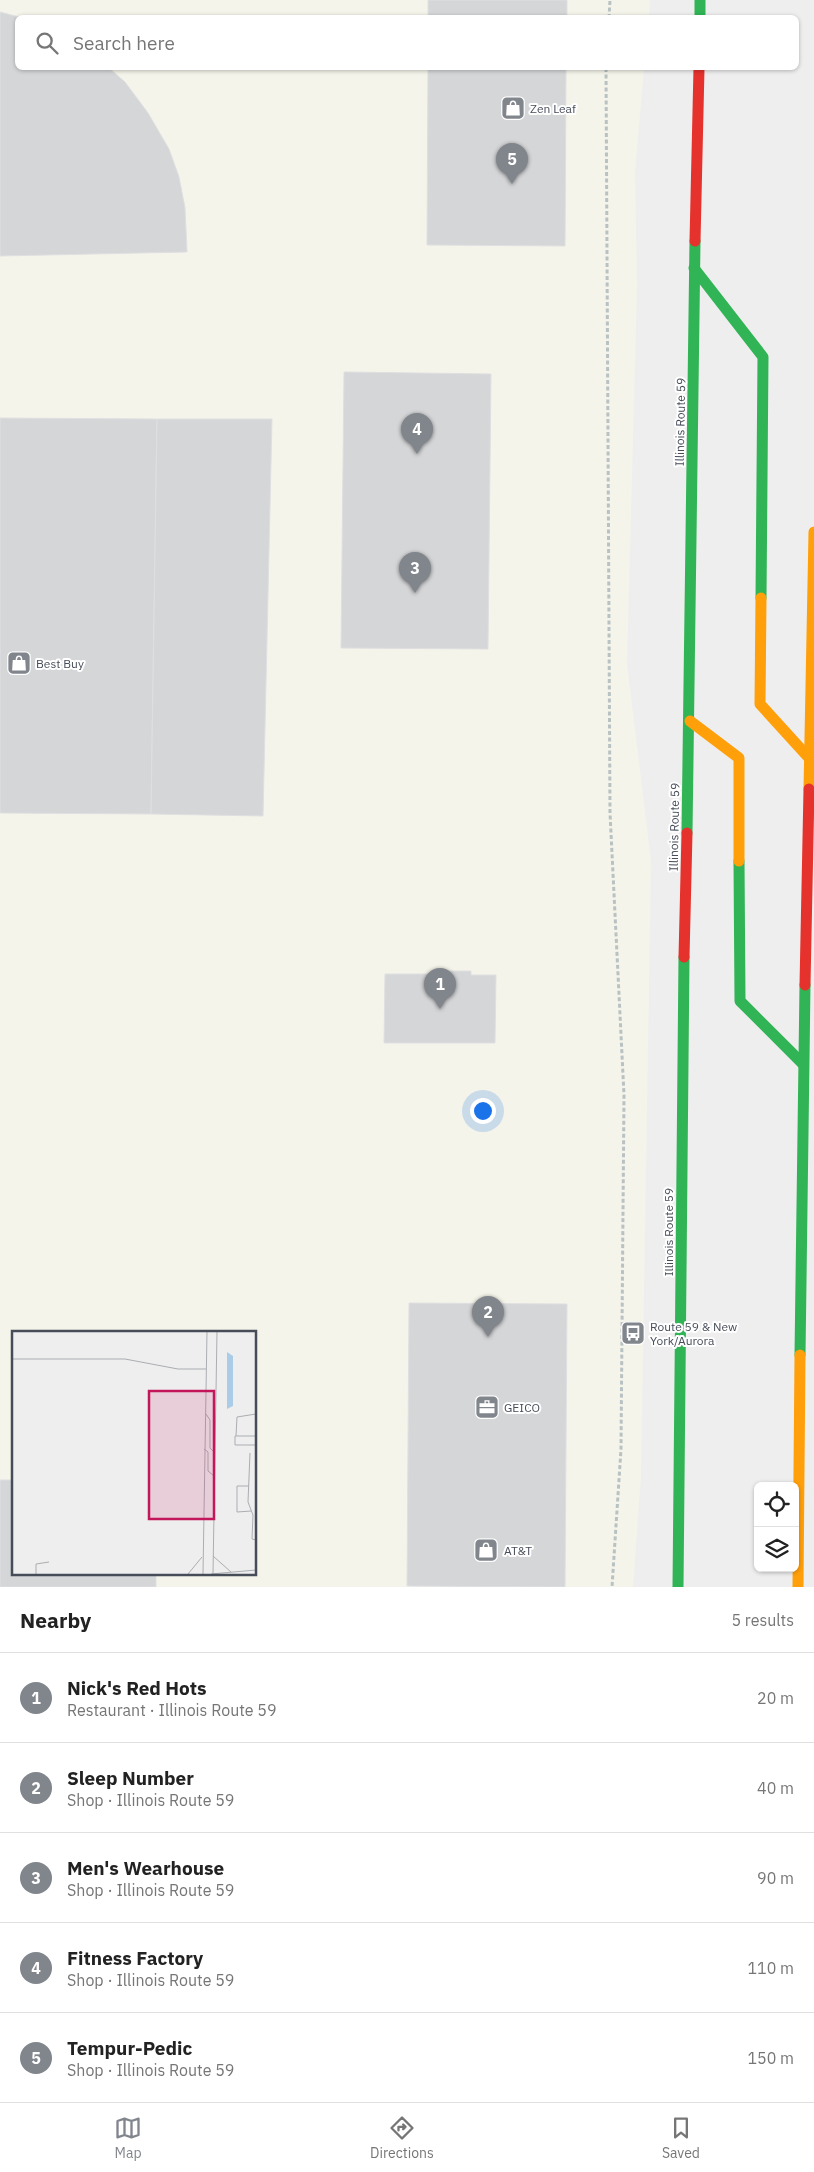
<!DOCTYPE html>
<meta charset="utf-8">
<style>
body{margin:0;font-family:"IBM Plex Sans",sans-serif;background:#f6f6f6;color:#222}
.controls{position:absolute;right:15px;bottom:15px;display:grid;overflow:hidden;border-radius:8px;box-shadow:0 1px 4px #0004}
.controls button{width:45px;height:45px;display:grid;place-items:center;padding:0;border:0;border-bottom:1px solid #e0e0e0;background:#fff;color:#222;font:25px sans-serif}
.you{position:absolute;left:482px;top:1110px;width:18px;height:18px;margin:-12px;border:4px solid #fff;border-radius:50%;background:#1a73e8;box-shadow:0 0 0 8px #1a73e833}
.badge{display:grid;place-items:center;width:32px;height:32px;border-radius:50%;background:#81858c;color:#fff;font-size:16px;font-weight:700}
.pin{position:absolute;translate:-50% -41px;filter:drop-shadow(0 1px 2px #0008)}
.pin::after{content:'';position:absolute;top:26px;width:18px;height:15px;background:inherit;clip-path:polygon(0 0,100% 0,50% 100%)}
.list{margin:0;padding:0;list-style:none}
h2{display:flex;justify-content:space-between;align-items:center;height:65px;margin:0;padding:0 20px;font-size:21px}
h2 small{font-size:16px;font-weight:400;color:#767676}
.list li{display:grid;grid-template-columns:32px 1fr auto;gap:15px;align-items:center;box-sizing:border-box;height:90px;padding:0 20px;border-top:1px solid #e0e0e0}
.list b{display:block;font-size:19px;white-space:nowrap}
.list p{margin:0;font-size:16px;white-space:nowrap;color:#767676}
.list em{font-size:16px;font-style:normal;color:#767676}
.icon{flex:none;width:28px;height:28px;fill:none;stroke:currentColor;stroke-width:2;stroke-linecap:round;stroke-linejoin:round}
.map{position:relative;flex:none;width:814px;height:1587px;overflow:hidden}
.search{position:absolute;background:#fff;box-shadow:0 1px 4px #0004;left:15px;right:15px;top:15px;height:55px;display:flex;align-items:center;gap:12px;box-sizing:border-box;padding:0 18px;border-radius:8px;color:#767676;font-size:19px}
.sheet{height:515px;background:#fff}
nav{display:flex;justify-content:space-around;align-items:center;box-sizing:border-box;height:70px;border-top:1px solid #e0e0e0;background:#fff;font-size:14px;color:#767676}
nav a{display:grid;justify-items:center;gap:2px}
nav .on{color:#81858c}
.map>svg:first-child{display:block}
</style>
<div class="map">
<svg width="814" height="1587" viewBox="0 0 814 1587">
<rect width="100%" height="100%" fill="#eee"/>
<path fill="#f5f4ea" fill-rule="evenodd" d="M0,0H650L649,18H18V68H644L635,171L637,286L627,664L651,861L641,1475L633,1587H0ZM14,1332H255V1573H14Z"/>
<g fill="#d5d6d8" stroke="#dfdfe1">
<rect x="428" y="0" width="139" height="18"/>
<polygon points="0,12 23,18 18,18 18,68 109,68 125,82 148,113 169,149 179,177 185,208 187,252 0,256"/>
<polygon points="428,68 566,68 565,246 427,245"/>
<polygon points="344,372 491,374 488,649 341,648"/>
<polygon points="0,418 157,419 151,814 0,813"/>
<polygon points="157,419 272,419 263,816 151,814"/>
<polygon points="432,971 471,971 471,975 496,975 495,1043 384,1043 385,974 432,974"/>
<polygon points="409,1303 567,1304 565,1587 407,1586"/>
<polygon points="0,1480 14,1480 14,1573 156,1573 156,1587 0,1587"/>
</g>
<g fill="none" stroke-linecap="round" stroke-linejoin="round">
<g stroke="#b8c2c2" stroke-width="3" stroke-dasharray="4 2.5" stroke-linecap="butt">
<polyline points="609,18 610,0"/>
<polyline points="606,68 610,813 624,1095 621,1449 612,1587"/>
</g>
<g stroke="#30b455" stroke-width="11">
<polyline points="700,0 700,18"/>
<polyline points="694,268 763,357 761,598"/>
<polyline points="687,833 695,241"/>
<polyline points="739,861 740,1001 803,1064"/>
<polyline points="800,1355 805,985"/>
<polyline points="678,1587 684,957"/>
</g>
<g stroke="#ff9f0a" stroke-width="11">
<polyline points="761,598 760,704 810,759"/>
<polyline points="690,721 739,758 739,861"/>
<polyline points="809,789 814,532"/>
<polyline points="798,1587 800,1355"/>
</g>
<g stroke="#e5322d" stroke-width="11">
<polyline points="695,241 699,68"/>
<polyline points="684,957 687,833"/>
<polyline points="805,985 809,789"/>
</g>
</g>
<defs>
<g id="shop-square" transform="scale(1.25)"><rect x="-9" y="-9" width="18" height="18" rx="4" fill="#81858c" stroke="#fff"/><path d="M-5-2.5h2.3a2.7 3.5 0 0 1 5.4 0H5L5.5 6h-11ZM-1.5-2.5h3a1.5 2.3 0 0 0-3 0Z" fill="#fff"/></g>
<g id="bus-square" transform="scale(1.25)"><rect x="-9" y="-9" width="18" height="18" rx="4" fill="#81858c" stroke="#fff"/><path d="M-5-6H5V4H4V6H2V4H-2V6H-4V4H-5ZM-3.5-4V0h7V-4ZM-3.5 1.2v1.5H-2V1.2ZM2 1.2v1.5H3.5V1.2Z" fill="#fff"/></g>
<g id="office-square" transform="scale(1.25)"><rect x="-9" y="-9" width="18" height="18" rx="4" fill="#81858c" stroke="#fff"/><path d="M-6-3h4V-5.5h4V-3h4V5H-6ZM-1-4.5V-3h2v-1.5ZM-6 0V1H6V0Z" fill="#fff"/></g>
</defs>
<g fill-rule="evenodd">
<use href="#shop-square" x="513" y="108"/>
<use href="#shop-square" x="19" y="663"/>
<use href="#bus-square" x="633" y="1333"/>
<use href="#office-square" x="487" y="1407"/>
<use href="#shop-square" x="486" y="1550"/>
</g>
<g text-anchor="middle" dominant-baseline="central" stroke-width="4" stroke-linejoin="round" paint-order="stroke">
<g font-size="12" fill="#464c58" stroke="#fff" text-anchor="start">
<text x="530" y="108">Zen Leaf</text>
<text x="36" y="663">Best Buy</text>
<text x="650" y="1326">Route 59 &amp; New<tspan x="650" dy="14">York/Aurora</tspan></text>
<text x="504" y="1407">GEICO</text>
<text x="504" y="1550">AT&amp;T</text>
</g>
<g font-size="12" fill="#464c58" stroke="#fff">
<text transform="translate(680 422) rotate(-89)">Illinois Route 59</text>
<text transform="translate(674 827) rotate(-89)">Illinois Route 59</text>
<text transform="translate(668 1232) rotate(-90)">Illinois Route 59</text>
</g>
</g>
<g transform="translate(12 1331)">
<rect width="244" height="244" fill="#eee"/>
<path d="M215,21L221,25V75L215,78Z" fill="#aacce7"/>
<path fill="none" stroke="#abadb2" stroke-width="1" d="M0,28H113L166,38H194M194,83L198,89V117L202,121M224,105L225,86L244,83M244,105H223V114H244M192,118L196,121V140L202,145M238,122L236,171L241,184L240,208L244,209M237,155H225V181L239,180M201,225L219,241M24,243V233L37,231M176,243L190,226M191,243L195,0M199,243L244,239M201,243L205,0"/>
<path fill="#c2185b" fill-opacity="0.15" stroke="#c2185b" stroke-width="2.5" d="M137,60H202V188H137Z"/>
<rect width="244" height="244" fill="none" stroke="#464c58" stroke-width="2.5"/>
</g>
</svg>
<div class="controls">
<button><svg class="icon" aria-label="locate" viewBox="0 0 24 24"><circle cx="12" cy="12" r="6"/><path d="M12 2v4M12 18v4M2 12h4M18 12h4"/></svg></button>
<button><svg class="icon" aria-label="layers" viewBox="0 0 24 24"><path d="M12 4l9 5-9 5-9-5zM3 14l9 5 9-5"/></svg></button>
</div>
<div class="you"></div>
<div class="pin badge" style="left:440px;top:1009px">1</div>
<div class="pin badge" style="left:488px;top:1337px">2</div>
<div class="pin badge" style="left:415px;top:593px">3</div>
<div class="pin badge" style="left:417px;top:454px">4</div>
<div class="pin badge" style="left:512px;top:184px">5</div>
<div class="search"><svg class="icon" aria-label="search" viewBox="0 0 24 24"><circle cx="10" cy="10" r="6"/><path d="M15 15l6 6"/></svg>Search here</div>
</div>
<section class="sheet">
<h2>Nearby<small>5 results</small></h2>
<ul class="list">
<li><span class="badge">1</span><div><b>Nick's Red Hots</b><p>Restaurant · Illinois Route 59</p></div><em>20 m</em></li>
<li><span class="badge">2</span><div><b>Sleep Number</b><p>Shop · Illinois Route 59</p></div><em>40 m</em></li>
<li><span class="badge">3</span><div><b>Men's Wearhouse</b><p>Shop · Illinois Route 59</p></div><em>90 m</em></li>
<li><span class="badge">4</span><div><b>Fitness Factory</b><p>Shop · Illinois Route 59</p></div><em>110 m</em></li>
<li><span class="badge">5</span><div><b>Tempur-Pedic</b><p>Shop · Illinois Route 59</p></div><em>150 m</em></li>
</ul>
</section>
<nav>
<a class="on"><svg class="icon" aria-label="map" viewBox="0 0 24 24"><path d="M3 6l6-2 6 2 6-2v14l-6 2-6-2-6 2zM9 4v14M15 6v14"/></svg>Map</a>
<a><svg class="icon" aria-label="directions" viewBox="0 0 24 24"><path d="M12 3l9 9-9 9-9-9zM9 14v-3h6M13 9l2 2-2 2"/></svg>Directions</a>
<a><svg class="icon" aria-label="saved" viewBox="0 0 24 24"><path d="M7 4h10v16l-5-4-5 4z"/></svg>Saved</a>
</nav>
